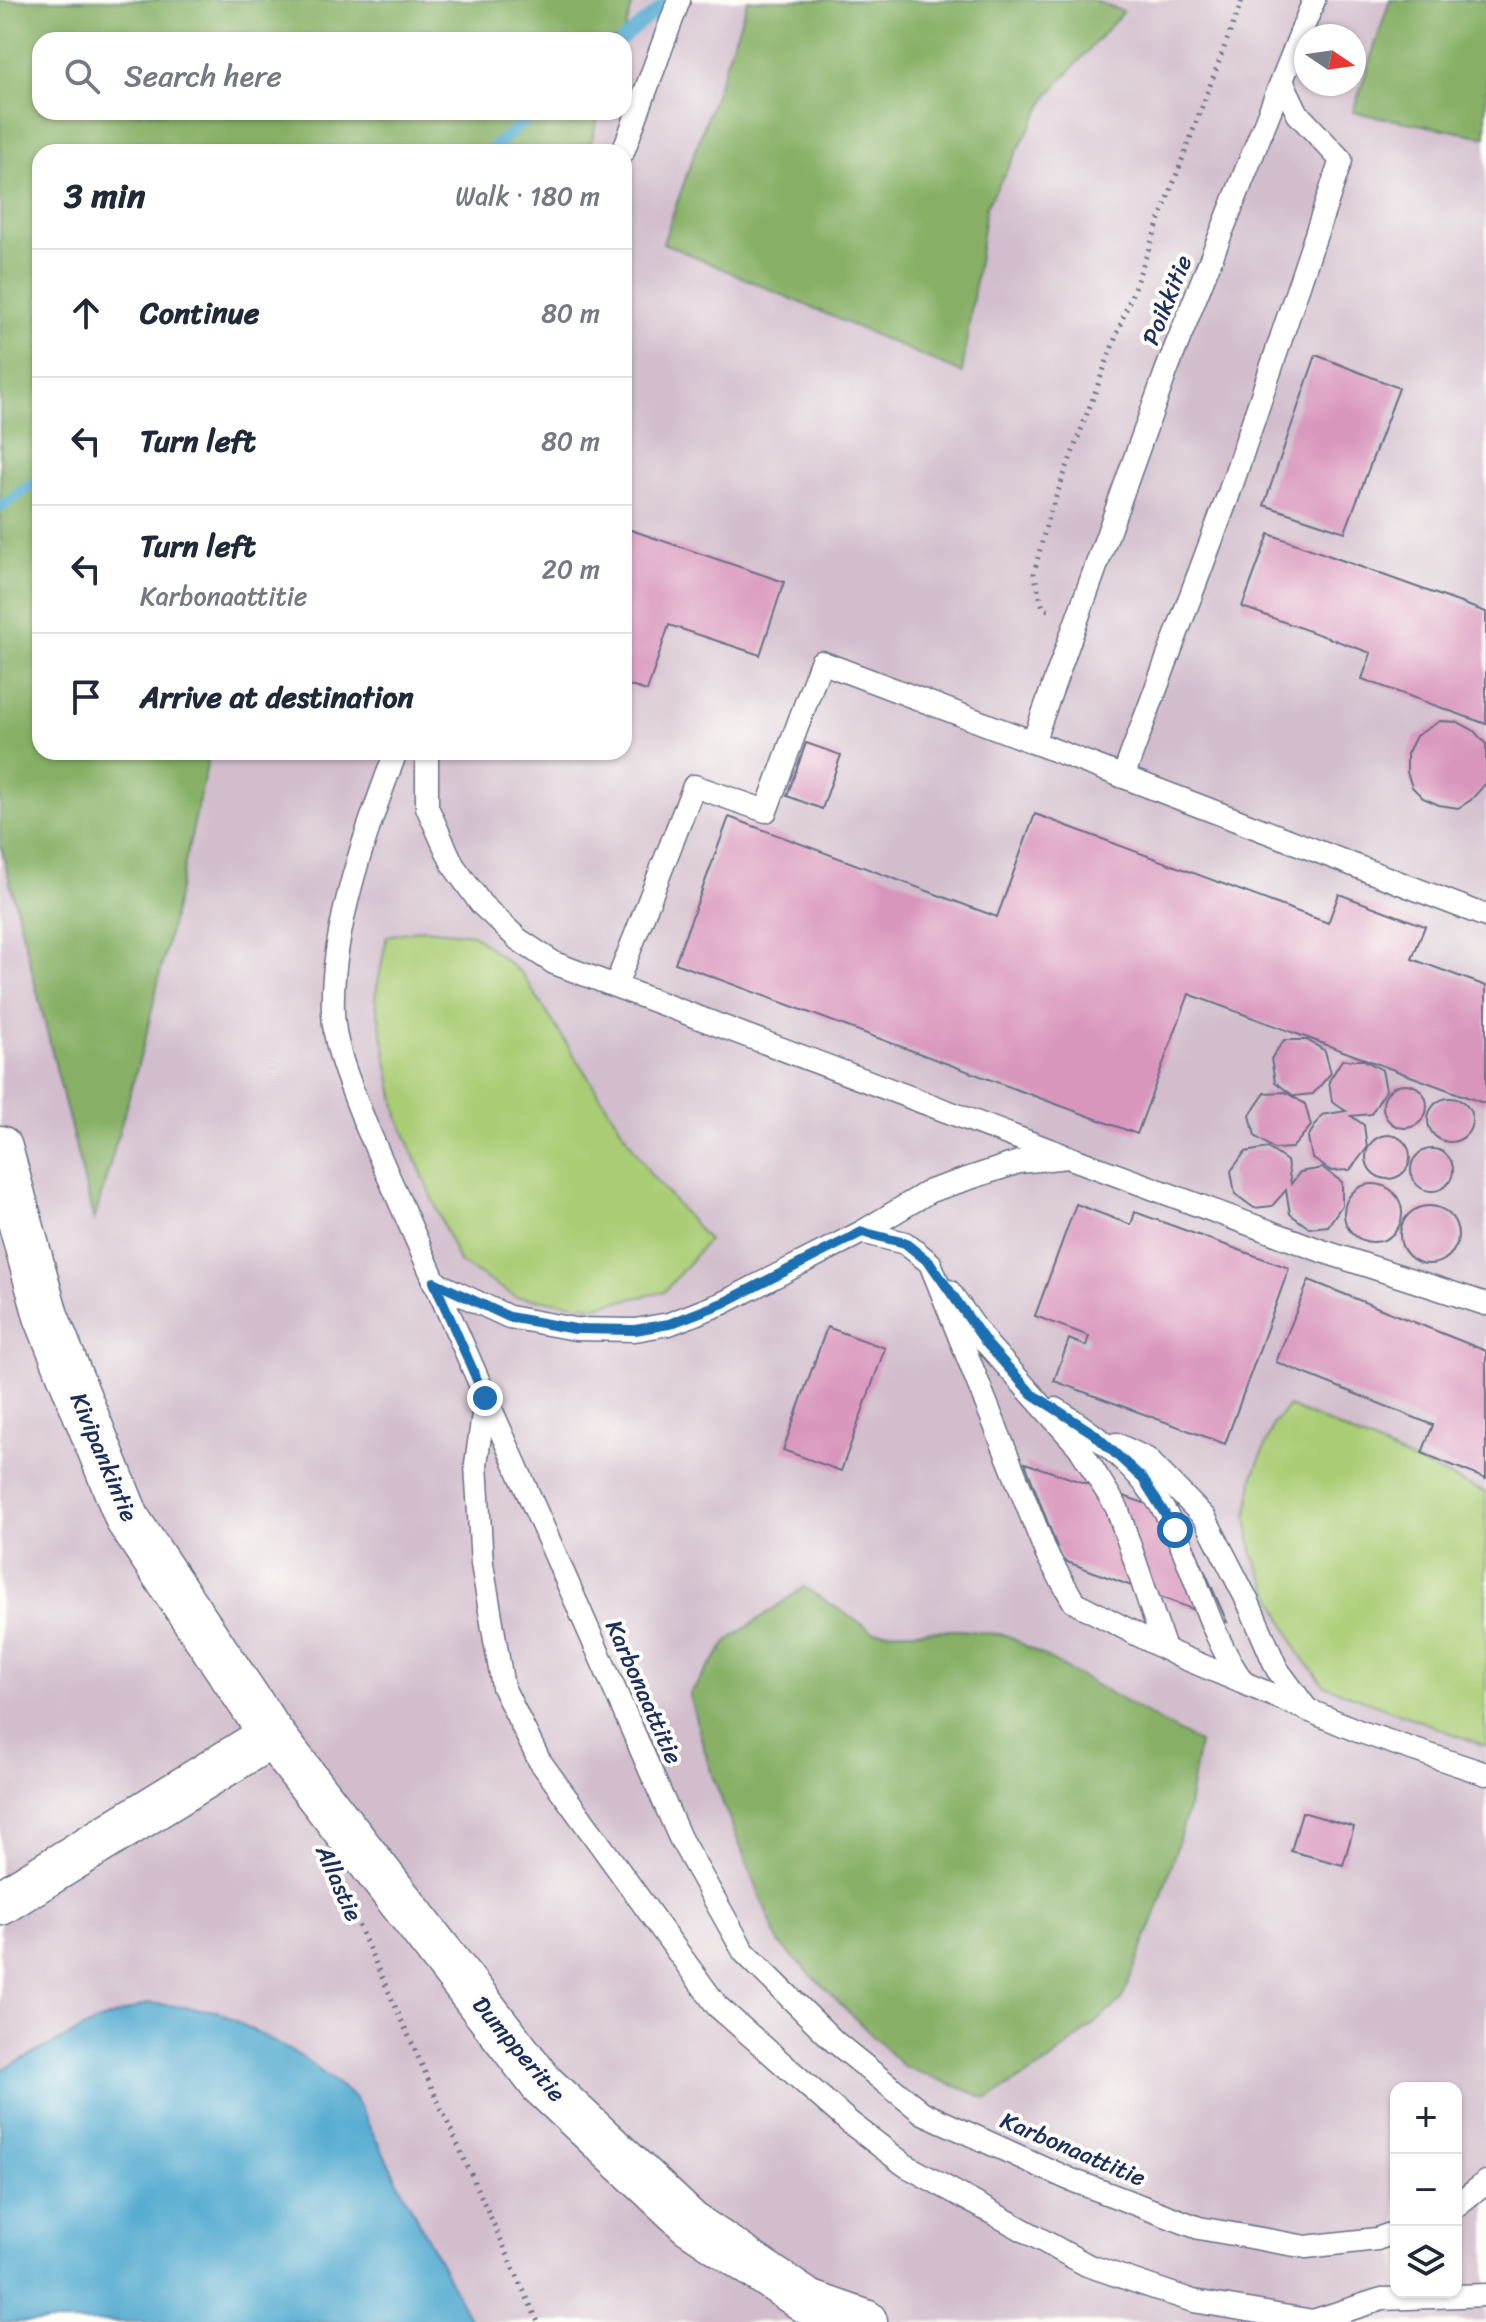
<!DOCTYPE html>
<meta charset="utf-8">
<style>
body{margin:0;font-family:Sriracha,sans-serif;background:#f6f6f7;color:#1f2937}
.controls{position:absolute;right:24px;bottom:24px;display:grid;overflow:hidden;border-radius:16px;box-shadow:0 2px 6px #0004}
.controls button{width:72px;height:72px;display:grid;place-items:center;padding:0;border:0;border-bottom:2px solid #e0e1e3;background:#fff;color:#1f2937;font:40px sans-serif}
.compass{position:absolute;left:1294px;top:24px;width:72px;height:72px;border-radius:50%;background:#fff;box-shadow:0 2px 6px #0004;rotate:103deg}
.stop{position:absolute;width:24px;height:24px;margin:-18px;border:6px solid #1f6fb2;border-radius:50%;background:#fff}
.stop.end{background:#1f6fb2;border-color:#fff;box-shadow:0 2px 8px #0008}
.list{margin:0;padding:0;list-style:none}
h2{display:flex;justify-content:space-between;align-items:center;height:104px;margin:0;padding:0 32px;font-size:34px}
h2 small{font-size:26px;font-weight:400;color:#747a83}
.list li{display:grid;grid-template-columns:52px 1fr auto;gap:24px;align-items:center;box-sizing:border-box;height:128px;padding:0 32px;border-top:2px solid #e0e1e3}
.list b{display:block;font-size:30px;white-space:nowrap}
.list p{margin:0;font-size:26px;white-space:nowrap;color:#747a83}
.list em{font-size:26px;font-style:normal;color:#747a83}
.icon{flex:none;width:44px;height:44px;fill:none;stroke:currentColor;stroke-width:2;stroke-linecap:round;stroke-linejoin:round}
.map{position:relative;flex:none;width:1486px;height:2322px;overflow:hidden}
.search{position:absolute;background:#fff;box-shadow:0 2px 6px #0004;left:32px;top:32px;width:600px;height:88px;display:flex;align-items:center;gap:20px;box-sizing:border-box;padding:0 28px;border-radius:24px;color:#747a83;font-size:30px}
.panel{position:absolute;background:#fff;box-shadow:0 2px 6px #0004;left:32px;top:144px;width:600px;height:616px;border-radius:24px}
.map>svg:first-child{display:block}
</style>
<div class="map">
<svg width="1486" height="2322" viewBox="0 0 1486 2322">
<rect width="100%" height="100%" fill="#fdfcf7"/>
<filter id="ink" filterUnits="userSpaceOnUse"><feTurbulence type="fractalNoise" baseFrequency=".0125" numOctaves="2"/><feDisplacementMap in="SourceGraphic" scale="16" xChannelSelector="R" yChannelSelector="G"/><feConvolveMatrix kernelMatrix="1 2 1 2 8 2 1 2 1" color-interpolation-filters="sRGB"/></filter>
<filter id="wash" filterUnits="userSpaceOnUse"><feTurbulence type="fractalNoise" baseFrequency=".006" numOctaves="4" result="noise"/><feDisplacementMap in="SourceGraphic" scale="32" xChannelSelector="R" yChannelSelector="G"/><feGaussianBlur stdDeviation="1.8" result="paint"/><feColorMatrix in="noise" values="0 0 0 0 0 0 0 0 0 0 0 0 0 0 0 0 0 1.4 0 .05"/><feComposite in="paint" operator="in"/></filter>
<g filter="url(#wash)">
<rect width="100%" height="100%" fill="#f7e9d4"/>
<path fill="#d1bdcc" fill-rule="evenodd" d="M0,0H1486V2322H0ZM1306,36H1354V84H1306ZM40,40H624V112H40ZM40,152H624V752H40ZM1396,2088H1456V2292H1396Z"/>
<g fill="#aacc75" stroke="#627e6a" stroke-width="2">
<polygon points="423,929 473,934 522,974 651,1175 708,1240 664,1292 594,1306 516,1297 459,1262 398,1117 375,998 387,936"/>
<polygon points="1289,1406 1486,1493 1486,1746 1324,1685 1297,1650 1253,1555 1247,1517 1254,1474 1274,1423"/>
</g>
<g fill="#87b066" stroke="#517062" stroke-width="2">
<polygon points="0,0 634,0 622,40 40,40 40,112 600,112 588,152 40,152 40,752 210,752 146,1036 94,1221 0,842"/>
<polygon points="748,0 1093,0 1123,12 1049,94 986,207 962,373 663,243"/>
<polygon points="1390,0 1486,0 1486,137 1353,112"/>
<polygon points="804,1587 874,1632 960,1630 1006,1635 1199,1743 1187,1812 1160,1902 1122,2000 1050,2061 988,2099 903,2066 779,1943 711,1773 689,1695 729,1640"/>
</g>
<polygon fill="#53aad0" stroke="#376c97" stroke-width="2" points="149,2003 217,2011 302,2057 354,2097 471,2322 0,2322 0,2070 95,2023"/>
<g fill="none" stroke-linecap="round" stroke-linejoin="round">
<g stroke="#53aad0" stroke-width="12">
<polyline points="622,40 669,0"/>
<polyline points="488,152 536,112"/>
<polyline points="0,507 40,479"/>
</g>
</g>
<g id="blocks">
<g fill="#d996bd">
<polygon points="1316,355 1399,388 1345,532 1264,505"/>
<polygon points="625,528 784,582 760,655 669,625 647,691 624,684"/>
<polygon points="1269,534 1486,612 1486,724 1362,679 1371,653 1242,607"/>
<polygon points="1440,721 1458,722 1473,730 1486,744 1486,783 1471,800 1458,808 1439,805 1423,798 1412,787 1407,772 1407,754 1416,736"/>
<polygon points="806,743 841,755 822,809 787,796"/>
<polygon points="1035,814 1328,923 1339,894 1425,926 1412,959 1486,986 1486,1104 1189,994 1137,1134 675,963 729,817 997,917"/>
<polygon points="1284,1040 1307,1040 1325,1051 1331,1073 1313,1094 1294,1096 1275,1082 1271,1059"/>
<polygon points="1342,1060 1364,1060 1382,1070 1386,1090 1371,1114 1351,1116 1364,1125 1367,1148 1350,1170 1331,1171 1312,1158 1308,1137 1322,1115 1346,1111 1332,1102 1329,1081"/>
<circle cx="1405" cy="1106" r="22"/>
<polygon points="1285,1092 1305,1104 1311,1126 1292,1148 1274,1149 1255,1136 1250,1115 1265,1093"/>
<circle cx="1450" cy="1120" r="22"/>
<circle cx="1388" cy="1157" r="22"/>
<polygon points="1268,1148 1287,1161 1291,1184 1300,1172 1323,1168 1342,1182 1342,1205 1328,1226 1309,1228 1290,1214 1286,1190 1272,1206 1254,1208 1235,1194 1231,1171 1245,1152"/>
<circle cx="1432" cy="1170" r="21"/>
<circle cx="1373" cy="1213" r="29"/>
<polygon points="1076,1204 1131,1225 1135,1212 1289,1268 1225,1444 1054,1381 1069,1339 1086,1346 1089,1336 1035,1316"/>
<circle cx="1429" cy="1235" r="29"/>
<polygon points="1309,1280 1486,1351 1486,1479 1422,1453 1433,1425 1276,1362"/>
<polygon points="827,1327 885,1348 841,1471 783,1450"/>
<polygon points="1025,1463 1180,1515 1227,1622 1062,1560"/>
<polygon points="1302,1812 1354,1827 1343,1865 1291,1851"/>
</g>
</g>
</g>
<g filter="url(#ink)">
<use href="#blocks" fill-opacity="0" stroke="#687087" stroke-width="2"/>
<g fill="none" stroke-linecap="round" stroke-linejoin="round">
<g stroke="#687087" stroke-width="25">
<g id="service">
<polyline points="623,152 679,0"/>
<polyline points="1033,742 1486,916"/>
<path d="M396,752C367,827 330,931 333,1012C334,1050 352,1088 365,1123L680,1838L744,1952L835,2042L923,2113L1069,2179L1199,2228L1306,2247L1377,2239L1396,2232"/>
<polyline points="427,752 427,807 453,865 481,904 519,940 554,963 1068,1157"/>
<polyline points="1123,777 1228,496 1341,160 1298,114 1283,83"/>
<polyline points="616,985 694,786 766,811 821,662 1033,742 1167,369 1314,0"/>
<polyline points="862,1232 930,1191 1019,1162 1068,1157 1322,1251 1486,1304"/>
<polyline points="434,1282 509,1317 575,1329 635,1330 669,1324 723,1303 862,1232 905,1243 930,1263 1047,1555 1074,1602 1177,1655 1358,1731 1486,1774"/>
<polyline points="949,1291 987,1344 1079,1447 1117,1508 1165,1649"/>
<polyline points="485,1400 476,1464 482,1564 503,1687 539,1760 717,2006 849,2122 905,2165 1087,2265 1193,2301 1313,2321 1382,2299 1486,2295"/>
<path d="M1056,1409C1105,1440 1150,1477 1175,1531C1199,1582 1210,1635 1243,1682"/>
<polyline points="1116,1444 1147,1459 1205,1518 1248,1602 1277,1669 1306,1708"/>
<polyline points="1456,2206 1486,2182"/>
</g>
</g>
<g stroke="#687087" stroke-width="47">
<g id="minor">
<polyline points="0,1148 46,1316 128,1520 272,1735 542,2084 690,2223 808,2302 865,2322"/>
<polyline points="0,1903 272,1735"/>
</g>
</g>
<g stroke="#687087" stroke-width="5" stroke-dasharray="2 6" stroke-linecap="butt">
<polyline points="1048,610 1043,608 1034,573 1048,518 1242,0"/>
<polyline points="352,1911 538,2322"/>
</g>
<use href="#service" stroke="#fff" stroke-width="22"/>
<use href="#minor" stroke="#fff" stroke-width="44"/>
</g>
</g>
<g fill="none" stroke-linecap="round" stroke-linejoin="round" filter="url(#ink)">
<polyline stroke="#1f6fb2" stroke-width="10" points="485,1398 434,1282 509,1317 575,1329 635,1330 669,1324 723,1303 862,1232 905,1243 930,1263 987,1344 1032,1394 1093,1433 1143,1479 1175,1530"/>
</g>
<g text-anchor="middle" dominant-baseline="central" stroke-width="8" stroke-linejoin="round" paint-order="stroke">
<g font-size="24" fill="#1b2f5e" stroke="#fdfcf7">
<text transform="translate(1167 300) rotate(-68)">Poikkitie</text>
<text transform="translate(104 1457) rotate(67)">Kivipankintie</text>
<text transform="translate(644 1692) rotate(66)">Karbonaattitie</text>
<text transform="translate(339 1883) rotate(66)">Allastie</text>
<text transform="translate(519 2049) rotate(50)">Dumpperitie</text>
<text transform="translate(1073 2149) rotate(23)">Karbonaattitie</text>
</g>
</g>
</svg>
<div class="controls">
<button>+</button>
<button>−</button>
<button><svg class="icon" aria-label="layers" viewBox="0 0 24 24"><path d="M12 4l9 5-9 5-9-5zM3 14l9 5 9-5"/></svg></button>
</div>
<svg class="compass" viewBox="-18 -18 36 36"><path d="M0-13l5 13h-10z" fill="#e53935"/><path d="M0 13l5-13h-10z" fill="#747a83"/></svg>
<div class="stop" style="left:1175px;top:1530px"></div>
<div class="stop end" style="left:485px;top:1398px"></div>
<div class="search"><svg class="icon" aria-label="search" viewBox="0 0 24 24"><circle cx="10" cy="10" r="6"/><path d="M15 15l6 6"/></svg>Search here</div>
<section class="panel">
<h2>3 min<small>Walk · 180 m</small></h2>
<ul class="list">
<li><svg class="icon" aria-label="ahead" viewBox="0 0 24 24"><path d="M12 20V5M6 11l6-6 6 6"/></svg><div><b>Continue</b></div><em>80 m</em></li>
<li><svg class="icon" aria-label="left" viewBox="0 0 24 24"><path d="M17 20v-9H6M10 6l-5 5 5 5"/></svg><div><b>Turn left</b></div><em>80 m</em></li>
<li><svg class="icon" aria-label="left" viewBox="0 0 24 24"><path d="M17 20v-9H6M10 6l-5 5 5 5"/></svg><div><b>Turn left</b><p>Karbonaattitie</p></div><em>20 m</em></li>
<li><svg class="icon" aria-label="arrive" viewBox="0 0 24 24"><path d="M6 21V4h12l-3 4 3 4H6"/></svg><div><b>Arrive at destination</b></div></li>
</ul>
</section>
</div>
